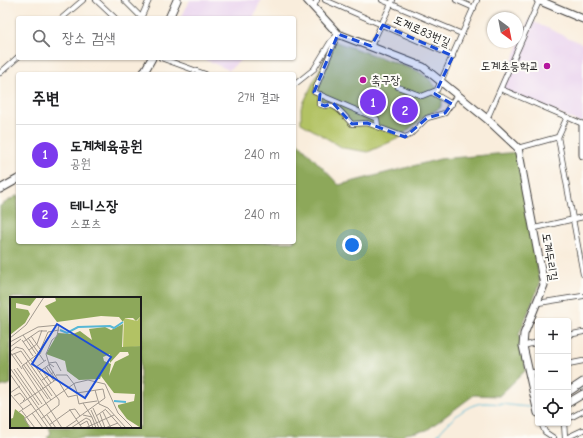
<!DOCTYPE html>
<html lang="ko">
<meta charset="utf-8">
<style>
body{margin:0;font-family:"Comic Neue","Poor Story",sans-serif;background:#f6f6f6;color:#202124}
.controls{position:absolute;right:12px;bottom:12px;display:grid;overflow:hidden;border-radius:4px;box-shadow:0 1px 3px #0004}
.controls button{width:36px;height:36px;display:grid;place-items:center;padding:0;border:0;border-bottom:1px solid #e0e0e0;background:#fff;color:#202124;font:20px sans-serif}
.compass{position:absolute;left:487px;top:12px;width:36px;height:36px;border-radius:50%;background:#fff;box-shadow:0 1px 3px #0004;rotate:148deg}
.you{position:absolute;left:352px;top:245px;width:14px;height:14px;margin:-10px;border:3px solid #fff;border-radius:50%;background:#1a73e8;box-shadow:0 0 0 6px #1a73e833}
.badge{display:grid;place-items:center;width:26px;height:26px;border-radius:50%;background:#7c3aed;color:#fff;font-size:13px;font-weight:700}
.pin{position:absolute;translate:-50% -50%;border:2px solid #fff;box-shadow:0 1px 4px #0006}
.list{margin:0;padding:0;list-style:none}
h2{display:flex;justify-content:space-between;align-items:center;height:52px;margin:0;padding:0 16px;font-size:17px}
h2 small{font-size:13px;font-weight:400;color:#757577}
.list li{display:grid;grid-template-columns:26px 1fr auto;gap:12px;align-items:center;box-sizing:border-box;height:60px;padding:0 16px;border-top:1px solid #e0e0e0}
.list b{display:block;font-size:15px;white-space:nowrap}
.list p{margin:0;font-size:13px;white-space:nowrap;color:#757577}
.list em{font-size:13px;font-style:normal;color:#757577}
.icon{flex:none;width:22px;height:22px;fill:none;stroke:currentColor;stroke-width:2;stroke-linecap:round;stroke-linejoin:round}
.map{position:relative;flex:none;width:583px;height:438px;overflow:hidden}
.search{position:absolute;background:#fff;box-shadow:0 1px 3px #0004;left:16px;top:16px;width:280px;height:44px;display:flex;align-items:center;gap:10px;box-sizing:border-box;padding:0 14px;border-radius:4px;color:#757577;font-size:15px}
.panel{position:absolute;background:#fff;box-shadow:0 1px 3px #0004;left:16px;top:72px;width:280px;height:172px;border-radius:4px}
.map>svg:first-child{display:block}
</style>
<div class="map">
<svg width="583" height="438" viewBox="0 0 583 438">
<rect width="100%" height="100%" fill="#fdfcf7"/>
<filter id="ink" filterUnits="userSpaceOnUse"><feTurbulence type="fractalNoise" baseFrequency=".025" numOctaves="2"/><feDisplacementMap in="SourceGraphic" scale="8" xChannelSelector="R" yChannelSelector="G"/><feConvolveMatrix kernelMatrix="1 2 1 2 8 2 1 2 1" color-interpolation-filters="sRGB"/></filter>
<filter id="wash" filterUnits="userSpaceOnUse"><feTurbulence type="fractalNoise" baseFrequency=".012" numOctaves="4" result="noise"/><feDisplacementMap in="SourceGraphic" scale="16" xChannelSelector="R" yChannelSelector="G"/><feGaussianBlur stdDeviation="0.9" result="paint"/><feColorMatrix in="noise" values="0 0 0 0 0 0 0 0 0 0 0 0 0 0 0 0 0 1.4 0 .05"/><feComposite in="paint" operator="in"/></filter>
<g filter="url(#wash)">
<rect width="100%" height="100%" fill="#f9eddc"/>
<g fill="#e9d2ee">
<polygon points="190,0 261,0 253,18 181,18"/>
<polygon points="529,20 583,44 583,124 501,89"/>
<polygon points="201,58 243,58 229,70"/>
</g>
<polygon fill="#b2c264" stroke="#676f40" points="333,41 418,71 428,78 444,96 440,108 422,118 399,138 368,152 343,148 301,123 301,108"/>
<polygon fill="#8da85a" stroke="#54623b" points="294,138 339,185 440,159 519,152 540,284 519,334 526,370 499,396 474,395 427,430 406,434 402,438 47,438 51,433 49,427 140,427 140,298 11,298 11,384 0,387 0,206 18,195 18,242 294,242"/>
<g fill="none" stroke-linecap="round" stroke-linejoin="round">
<g stroke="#57b7d6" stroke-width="1">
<polyline points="577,390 583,387"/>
<path d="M435,438C447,424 465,403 485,403C499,403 514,406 529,407L534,406"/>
</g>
</g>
</g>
<g filter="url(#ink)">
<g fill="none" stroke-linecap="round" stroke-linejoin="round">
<g stroke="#3d3b39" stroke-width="6">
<g id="street">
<polyline points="96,0 115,18"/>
<polyline points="124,0 141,17"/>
<polyline points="325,0 453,56"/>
<polyline points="382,0 462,34"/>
<polyline points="456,0 474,8"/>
<polyline points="314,6 317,0"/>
<polyline points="62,18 83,0"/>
<polyline points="141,18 149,0"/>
<polyline points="338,34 314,92 377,119 378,127"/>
<polyline points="371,46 393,0"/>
<polyline points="161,58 205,74"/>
<polyline points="0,73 18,57"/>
<polyline points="294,85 314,69 331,41 337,35"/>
<polyline points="398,87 422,96 437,90 477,0"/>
<polyline points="501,89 583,124"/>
<polyline points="433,93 452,104"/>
<path d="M320,94L319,104L325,106C336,102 345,117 352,124L367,123L405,137L410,135L427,118L445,113L457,95"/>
<polyline points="567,117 558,137 583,274"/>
<polyline points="487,119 539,1"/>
<polyline points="518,148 558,137"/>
<polyline points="535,228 583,217"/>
<polyline points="538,303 583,296"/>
<polyline points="568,335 583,332"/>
<polyline points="523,346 538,342"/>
<polyline points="568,364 583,361"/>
<polyline points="530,373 538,371"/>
<polyline points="568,419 583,411"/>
<polyline points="541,423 545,432 554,438"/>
<polyline points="564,423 565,438"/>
<polyline points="566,438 583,430"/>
</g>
</g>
<g stroke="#3d3b39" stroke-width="9">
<g id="secondary">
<polyline points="307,0 338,34 423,67 487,119 518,148 544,285 524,334 523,346 538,413"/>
<polyline points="538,0 583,19"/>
<polyline points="169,18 177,0"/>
<polyline points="143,74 152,58"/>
<polyline points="583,125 583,155"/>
<polyline points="0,189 18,179"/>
<polyline points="568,392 583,382"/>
<polyline points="568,403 583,394"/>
</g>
</g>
<use href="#street" stroke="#fff" stroke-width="4.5"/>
<use href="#secondary" stroke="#fff" stroke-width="7"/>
</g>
</g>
<path fill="#1d4ed8" fill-opacity="0.2" stroke="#1d4ed8" stroke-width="3" stroke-dasharray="8 5" stroke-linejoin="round" d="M383,25L453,56L435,94L452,104L445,113L427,118L405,137L367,123L352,124L333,103L325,106L319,104L320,94L314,92L338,34L371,46Z"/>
<g fill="#b5179e" stroke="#fdfcf7" stroke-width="1.5">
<circle cx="547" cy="66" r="4"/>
<circle cx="363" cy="80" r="4"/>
</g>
<g text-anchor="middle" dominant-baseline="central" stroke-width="4" stroke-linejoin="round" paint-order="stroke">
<g font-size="12" fill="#1c1c1c" stroke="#fdfcf7">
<text transform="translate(422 31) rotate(24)">도계로83번길</text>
<text transform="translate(550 257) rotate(81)">도계두리길</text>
</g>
<g font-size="12" fill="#1c1c1c" stroke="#fdfcf7" text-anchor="end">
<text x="539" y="66">도계초등학교</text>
<text x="371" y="80" text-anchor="start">축구장</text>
</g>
</g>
<g transform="translate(10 297)">
<rect width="131" height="131" fill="#f9eddc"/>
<path d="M131,19V49L113,51L114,21L127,24Z" fill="#b2c264"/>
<path d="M0,0H27L20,9L6,6V11L18,13L20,17L15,26L0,38ZM45,0H131V19L126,24L123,21H115L113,25L109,20L91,19L47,25L35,9L46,4ZM113,27L112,50L131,49V131L117,122L108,110V108L124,104L125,97L104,96L91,79L90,82L69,83L57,74L55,64L36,57L48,36L63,37L70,34L82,43L79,32L95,30L101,33ZM110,55H118L119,58L105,65L99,79L101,67L94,64L93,60L100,57V66ZM5,112L14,119L20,131H0V122L3,121Z" fill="#8da85a" fill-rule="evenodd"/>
<path fill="none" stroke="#57b7d6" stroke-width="2" d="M50,33L57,36L68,30L100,29L104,31L113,25M104,104L116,105"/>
<path fill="none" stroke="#a1998f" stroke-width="1" d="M49,33L38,35L29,56L12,69L52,131M13,38L26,57M21,39L30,52M0,41L16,28L34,0M18,41L34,64M12,43L23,59M0,45L28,30L49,28L47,39L42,43L36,57L40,70L58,100L67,98L69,107L73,106L82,120M13,45L29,34H37M0,50L11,42M19,53L27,47L32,33M0,55L6,50L13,52L49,103V108L31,122M0,55L12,72M4,56L12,67M30,57L38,40M1,58L11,54L42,99M16,66L41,103M39,66L46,65L51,74M13,67L38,102M26,70L36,63M37,70L46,83M0,71L42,131M7,71L32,107M35,71L44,84M4,72L29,108M32,73L41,86M29,75L40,67L44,70M0,77L38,131M46,78H57L64,87L67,95M32,83L44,75M85,93L89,107M0,96L10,89M0,97L13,112M4,99L10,96L15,102L13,104M73,106L87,104M10,107L47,82M89,107L98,111L116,131M83,111L92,131M59,113L65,112L70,119M81,113L89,131M96,113L112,131M12,114L25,131M9,115L21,107M93,115L101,131M22,116L33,131M90,117L95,131M37,118L46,131M73,118L82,120L86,131M86,119L96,112M66,122L95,101L93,92L67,96M39,128L60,113L72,131M70,128L77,124L80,131M21,131L14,122L65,86L78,83L95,87L108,116L123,131M55,131L67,123M61,131L76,121L80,123L83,131M75,131L104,118M95,131L108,126"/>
<path fill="#1d4ed8" fill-opacity="0.15" stroke="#1d4ed8" stroke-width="2" d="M47,27L101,60L75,101L22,67Z"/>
<rect width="131" height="131" fill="none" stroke="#1c1c1c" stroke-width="2"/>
</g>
</svg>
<div class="controls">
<button>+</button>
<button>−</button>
<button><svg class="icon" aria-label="locate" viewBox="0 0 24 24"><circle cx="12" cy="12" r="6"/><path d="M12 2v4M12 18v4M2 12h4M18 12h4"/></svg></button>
</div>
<svg class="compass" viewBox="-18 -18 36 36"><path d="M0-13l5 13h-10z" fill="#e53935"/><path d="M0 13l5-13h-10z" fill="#757577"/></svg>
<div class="you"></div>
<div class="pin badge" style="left:373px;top:102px">1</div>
<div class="pin badge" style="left:405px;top:110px">2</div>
<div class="search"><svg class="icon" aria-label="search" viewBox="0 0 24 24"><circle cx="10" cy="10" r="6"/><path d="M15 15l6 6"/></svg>장소 검색</div>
<section class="panel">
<h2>주변<small>2개 결과</small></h2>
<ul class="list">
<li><span class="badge">1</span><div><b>도계체육공원</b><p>공원</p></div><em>240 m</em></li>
<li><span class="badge">2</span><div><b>테니스장</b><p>스포츠</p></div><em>240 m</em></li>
</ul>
</section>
</div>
